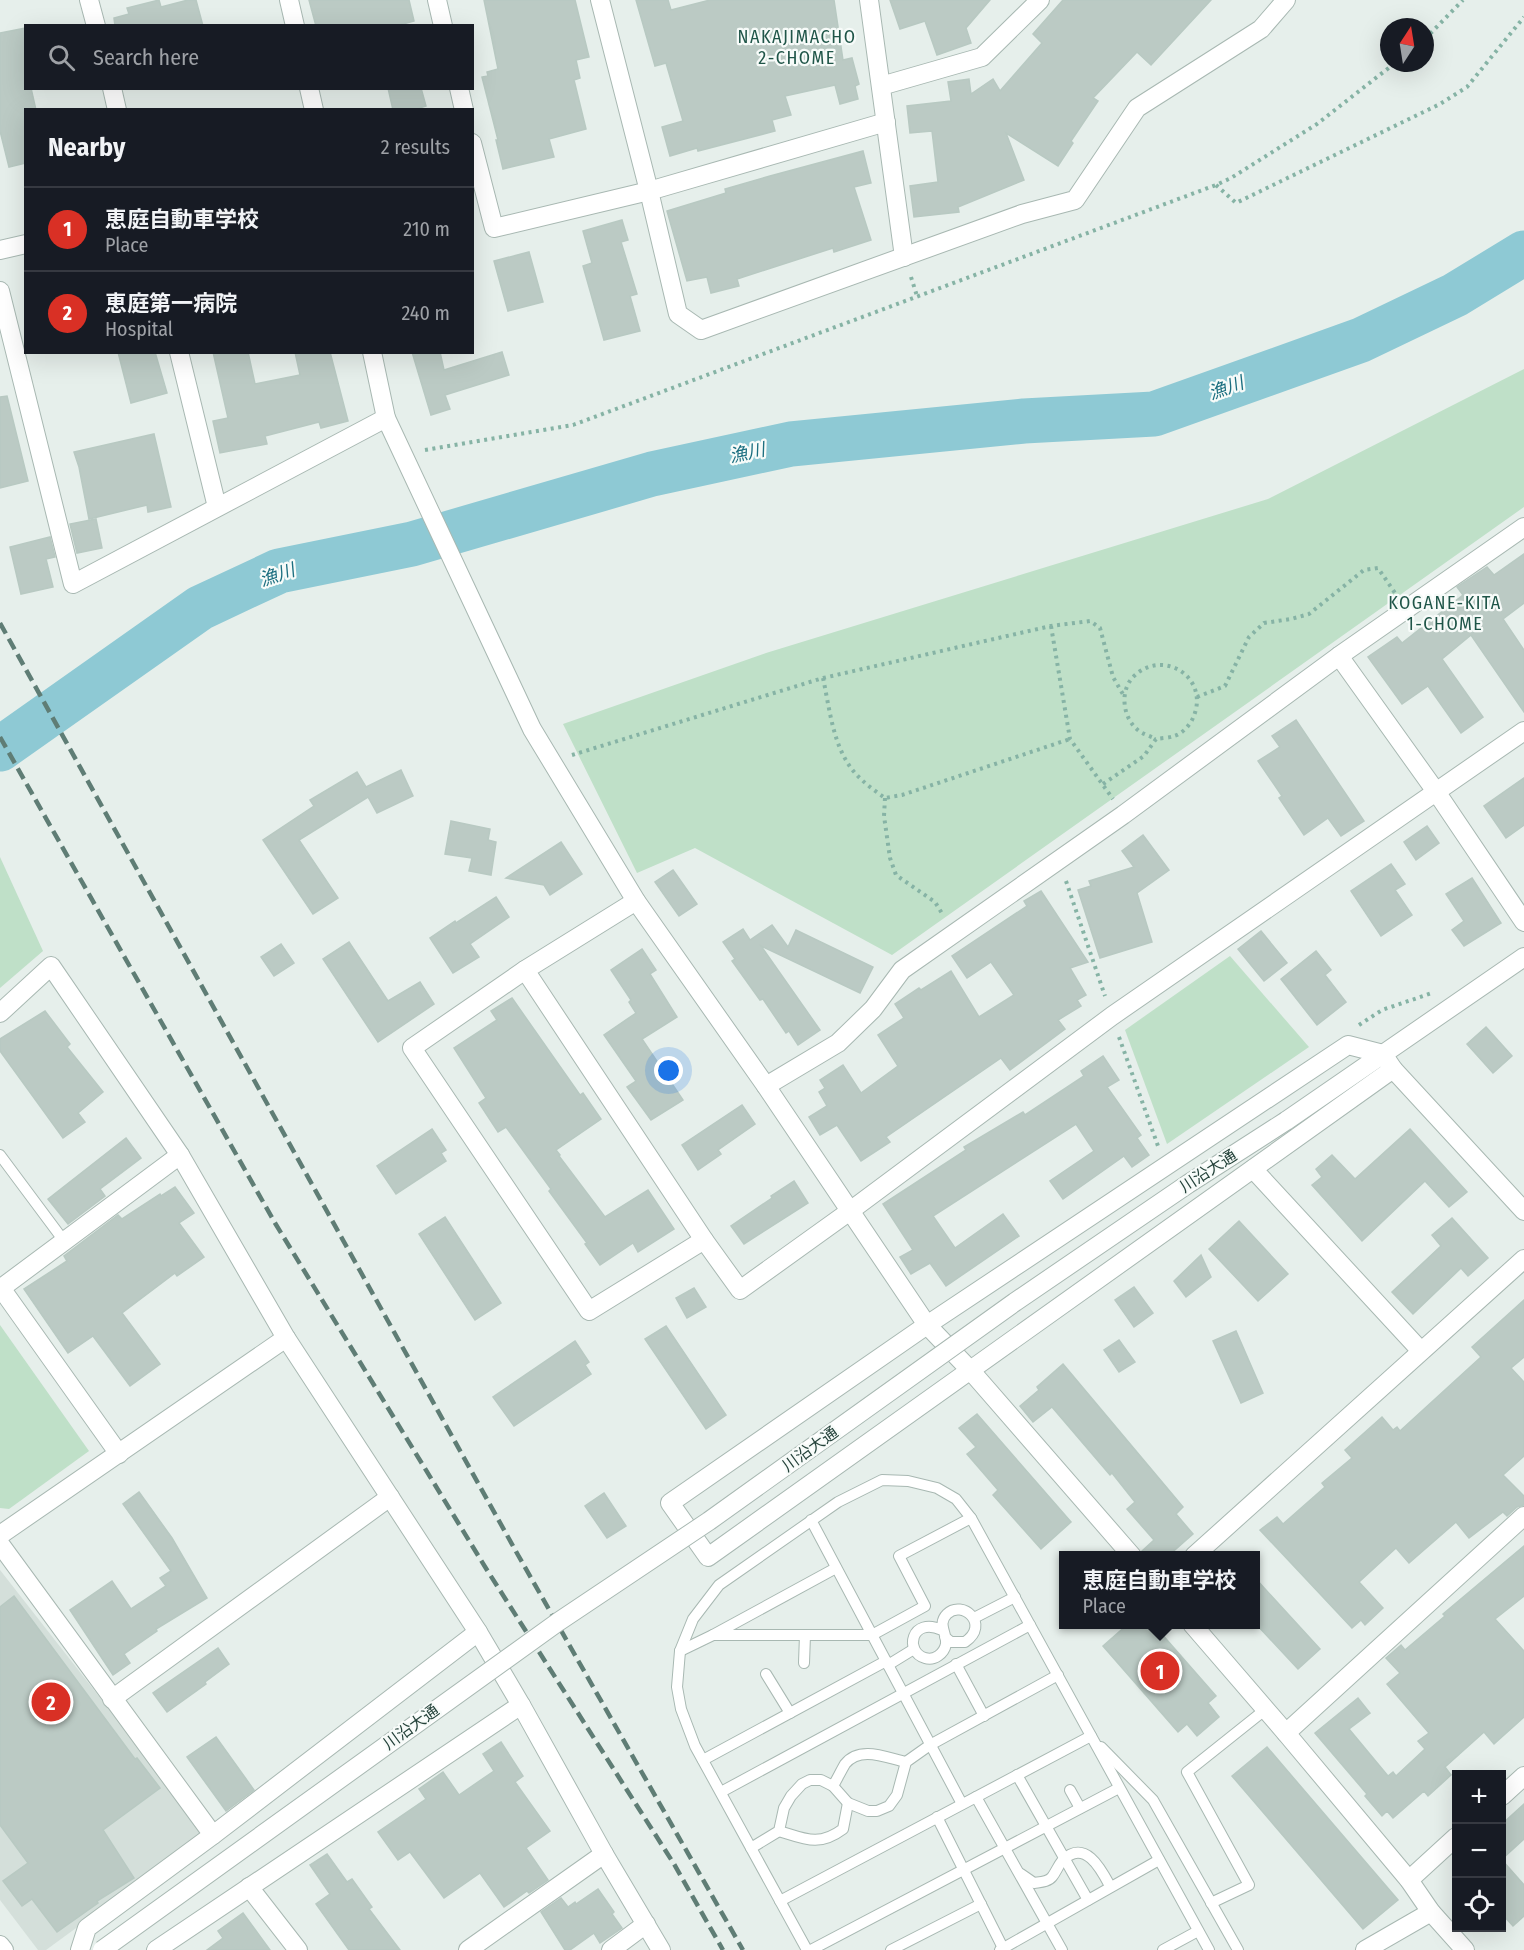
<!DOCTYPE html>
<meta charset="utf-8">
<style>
body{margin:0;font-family:"Fira Sans Condensed","Noto Sans JP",sans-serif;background:#242831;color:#f1f3f6}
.controls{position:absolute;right:18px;bottom:18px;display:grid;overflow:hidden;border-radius:0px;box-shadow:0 6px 24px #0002}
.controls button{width:54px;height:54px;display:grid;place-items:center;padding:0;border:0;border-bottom:2px solid #363941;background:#171b24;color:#f1f3f6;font:30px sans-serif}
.compass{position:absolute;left:1380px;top:18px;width:54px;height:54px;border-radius:50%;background:#171b24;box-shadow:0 6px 24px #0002;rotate:12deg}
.you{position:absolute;left:669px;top:1071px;width:21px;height:21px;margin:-15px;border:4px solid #fff;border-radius:50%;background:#1a73e8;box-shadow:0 0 0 9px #1a73e833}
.badge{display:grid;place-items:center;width:39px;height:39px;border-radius:50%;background:#d93025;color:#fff;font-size:20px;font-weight:700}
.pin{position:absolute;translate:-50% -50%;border:3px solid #fff;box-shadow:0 2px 6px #0006}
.popup{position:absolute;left:1059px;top:1551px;width:201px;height:78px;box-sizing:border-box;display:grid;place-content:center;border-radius:0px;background:#171b24;filter:drop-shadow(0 2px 4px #0005);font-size:20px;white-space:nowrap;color:#9ea1a6}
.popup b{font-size:22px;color:#f1f3f6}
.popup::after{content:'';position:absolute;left:50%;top:100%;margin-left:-12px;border:12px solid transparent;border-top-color:#171b24}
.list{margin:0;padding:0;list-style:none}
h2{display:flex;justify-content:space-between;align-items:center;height:78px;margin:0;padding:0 24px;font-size:26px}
h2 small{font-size:20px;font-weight:400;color:#9ea1a6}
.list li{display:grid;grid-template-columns:39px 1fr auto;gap:18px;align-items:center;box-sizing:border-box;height:84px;padding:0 24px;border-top:2px solid #363941}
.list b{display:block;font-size:22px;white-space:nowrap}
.list p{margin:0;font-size:20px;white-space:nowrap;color:#9ea1a6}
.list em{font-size:20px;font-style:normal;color:#9ea1a6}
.icon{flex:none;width:33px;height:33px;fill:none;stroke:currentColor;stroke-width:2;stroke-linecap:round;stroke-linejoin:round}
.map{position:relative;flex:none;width:1524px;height:1950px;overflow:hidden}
.search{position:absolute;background:#171b24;box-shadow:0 6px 24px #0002;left:24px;top:24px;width:450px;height:66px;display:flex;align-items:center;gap:15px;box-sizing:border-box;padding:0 21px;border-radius:0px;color:#9ea1a6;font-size:22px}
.panel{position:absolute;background:#171b24;box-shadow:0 6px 24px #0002;left:24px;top:108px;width:450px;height:246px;border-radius:0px}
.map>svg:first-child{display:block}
</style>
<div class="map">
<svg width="1524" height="1950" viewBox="0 0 1524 1950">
<rect width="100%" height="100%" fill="#e6efeb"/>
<polygon fill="#d4dfda" points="0,1570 206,1833 46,1950 38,1950 0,1900"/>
<g fill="#bfe0c8">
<polygon points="1524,369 1524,507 892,955 695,848 637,873 563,724 766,653 1268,499"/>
<polygon points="0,857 43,951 0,988"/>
<polygon points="1230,956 1309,1047 1167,1144 1125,1030"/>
<polygon points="0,1325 89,1451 9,1509 0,1508"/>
</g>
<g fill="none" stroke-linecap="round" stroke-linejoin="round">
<polyline stroke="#8ec9d4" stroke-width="45" points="0,749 200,608 279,571 412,544 652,474 791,444 1024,421 1154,414 1361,340 1455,295 1524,253"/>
</g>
<g fill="#bbcac4" stroke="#b8c9c2" stroke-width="1.5">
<polygon points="159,0 161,7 188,0 196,0 203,26 115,26 114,18 129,14 127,8"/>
<polygon points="309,0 409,0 414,21 396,26 316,26"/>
<polygon points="484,0 575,0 589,57 576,60 580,78 574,80 586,129 549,139 554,157 503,169 496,140 498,140 482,77 488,76 487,72 498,69"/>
<polygon points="636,0 668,0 671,10 710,0 834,0 843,60 852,58 859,84 855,86 858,99 840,104 835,85 785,96 791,115 772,120 775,131 698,151 697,148 670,156 662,127 683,121 666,63 655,66"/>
<polygon points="890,0 990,0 966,28 971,43 937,55 925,21 900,29"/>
<polygon points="1063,0 1211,0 1151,65 1137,52 1093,98 1098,101 1071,141 1073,143 1058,166 1006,133 1024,180 958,207 959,212 914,217 910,186 938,182 932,131 910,133 907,106 951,101 948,82 969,79 971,94 993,79 1000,91 1042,43 1033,34"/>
<polygon points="26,28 26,88 31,88 36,110 26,110 26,163 9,167 0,131 0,33"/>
<polygon points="388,88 421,88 426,106 413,110 393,110"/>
<polygon points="863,151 871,183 854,187 871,240 834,252 833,248 737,279 739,286 711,293 707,277 687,281 667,211 726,193 725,189 770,176"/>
<polygon points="622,220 628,240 621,242 637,294 630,296 640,331 604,340 583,266 592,263 583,231"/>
<polygon points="529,252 543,302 508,311 494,261"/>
<polygon points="118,352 155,352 167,393 131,403"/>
<polygon points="213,352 248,352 255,384 300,375 295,352 330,352 348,421 321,428 319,422 265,436 267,444 220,453 213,421 228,418"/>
<polygon points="412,352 440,352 444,370 502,352 509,375 445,395 450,409 431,415"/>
<polygon points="7,396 28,481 0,488 0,397"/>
<polygon points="154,434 171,507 148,512 147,505 89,519 79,467 74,452"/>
<polygon points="96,519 102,548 77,553 70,524"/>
<polygon points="50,537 55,557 46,559 53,587 21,594 10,547"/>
<polygon points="1524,554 1524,603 1503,619 1524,650 1524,712 1471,635 1442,659 1483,717 1461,733 1428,686 1402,704 1368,657 1397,637 1402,643 1463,595 1457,587 1487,567 1494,575"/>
<polygon points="1296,720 1364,821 1341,836 1328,818 1304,835 1279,798 1282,796 1258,761 1280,747 1272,736"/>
<polygon points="401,770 413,796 377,813 368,797 299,840 338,898 313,914 263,840 314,806 310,800 357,772 366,787"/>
<polygon points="1524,778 1524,825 1506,838 1484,806"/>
<polygon points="451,821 490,829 488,840 496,842 491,875 469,871 472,858 445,854"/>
<polygon points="1427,826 1439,843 1416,860 1404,842"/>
<polygon points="1143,835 1169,870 1137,893 1152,942 1100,958 1078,890 1091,886 1089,881 1134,867 1122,851"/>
<polygon points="561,842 582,874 550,895 544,885 506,878"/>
<polygon points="1391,864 1405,884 1395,890 1412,915 1381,936 1351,891"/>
<polygon points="673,870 697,904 679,916 655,882"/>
<polygon points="1472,878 1501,923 1464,946 1452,930 1464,921 1446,894"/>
<polygon points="1041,891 1088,962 1070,968 1086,995 1077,1000 1081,1006 1058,1020 1065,1029 1010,1070 1001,1058 886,1137 890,1142 861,1161 837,1125 820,1135 809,1117 827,1106 819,1092 825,1088 820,1080 843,1065 861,1093 898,1066 878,1035 904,1018 895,1004 919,988 921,990 951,971 979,1017 1014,995 991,962 967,978 952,956 1027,906 1024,901"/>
<polygon points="496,897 509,917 470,944 479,957 453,973 430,938 455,921 456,923"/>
<polygon points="772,925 788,947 796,930 873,967 860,993 761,946 820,1030 798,1045 789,1031 786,1033 763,999 760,1000 732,961 735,959 723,942 743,929 750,940"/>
<polygon points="1261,931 1287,963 1264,981 1238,949"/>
<polygon points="349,942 388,1001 420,982 434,1004 378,1042 323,959"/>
<polygon points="281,944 294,963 274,976 261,957"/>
<polygon points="642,949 656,970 650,974 677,1017 642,1039 683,1100 651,1120 627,1087 636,1081 604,1035 636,1013 629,1002 631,1000 611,970"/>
<polygon points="1316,951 1331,970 1325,975 1346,1002 1317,1025 1281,979"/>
<polygon points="512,998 580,1095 583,1093 601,1119 556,1150 560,1155 559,1156 605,1217 648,1190 674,1229 638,1252 633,1243 600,1265 585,1244 587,1243 549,1191 551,1189 506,1127 498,1132 479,1103 486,1098 454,1048 497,1020 491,1011"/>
<polygon points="45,1011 70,1044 67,1047 103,1092 78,1113 85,1122 63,1138 0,1051 0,1039"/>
<polygon points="1486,1027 1512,1056 1493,1073 1467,1044"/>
<polygon points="1103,1056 1119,1080 1107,1087 1141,1135 1137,1138 1149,1155 1132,1167 1124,1156 1063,1199 1050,1181 1094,1151 1076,1124 933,1216 955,1248 1003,1214 1019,1236 946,1286 930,1263 911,1274 900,1257 913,1250 883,1204 966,1150 964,1147 1023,1112 1025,1115 1084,1076 1081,1071"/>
<polygon points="742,1105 755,1124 718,1150 721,1154 698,1170 682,1145"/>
<polygon points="432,1129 446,1150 441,1153 446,1161 396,1194 377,1166"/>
<polygon points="1410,1129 1467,1192 1449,1207 1425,1181 1362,1241 1312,1185 1322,1177 1316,1169 1332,1155 1355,1179"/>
<polygon points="126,1138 141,1158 100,1189 105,1196 68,1224 48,1199"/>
<polygon points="794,1181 808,1203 744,1244 731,1226 772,1198 771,1196"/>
<polygon points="175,1187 194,1213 179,1223 204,1257 177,1276 175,1273 122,1313 160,1364 130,1386 93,1336 68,1353 24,1289 67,1261 64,1256 118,1215 122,1219 160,1194 161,1196"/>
<polygon points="445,1217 501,1303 475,1320 419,1234"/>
<polygon points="1452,1218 1488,1258 1468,1276 1461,1268 1413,1314 1392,1292 1441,1246 1432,1235"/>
<polygon points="1239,1221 1288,1274 1258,1301 1209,1249"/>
<polygon points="1201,1255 1211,1277 1186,1297 1174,1281"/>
<polygon points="1134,1287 1153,1313 1134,1327 1115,1300"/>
<polygon points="694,1288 706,1307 687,1318 676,1298"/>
<polygon points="1524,1300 1524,1357 1511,1368 1524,1382 1524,1456 1503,1475 1524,1496 1524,1505 1517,1507 1507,1516 1503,1512 1469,1538 1456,1522 1409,1563 1396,1548 1359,1582 1383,1608 1365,1625 1361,1620 1352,1628 1260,1530 1277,1517 1283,1524 1325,1487 1322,1483 1352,1458 1345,1450 1382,1417 1393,1430 1397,1427 1400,1431 1481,1357 1472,1347"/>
<polygon points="666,1326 726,1415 706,1429 645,1339"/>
<polygon points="1236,1331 1263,1393 1241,1403 1213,1341"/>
<polygon points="1119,1340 1135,1362 1119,1372 1104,1350"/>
<polygon points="575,1341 589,1362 585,1365 591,1374 514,1426 493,1397"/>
<polygon points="1063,1364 1183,1507 1176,1514 1193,1534 1168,1556 1143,1556 1142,1551 1154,1540 1127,1509 1135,1502 1112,1473 1110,1475 1052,1407 1033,1422 1020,1406 1039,1390 1037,1387"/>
<polygon points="977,1414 1071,1522 1041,1549 993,1495 998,1490 967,1454 976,1447 959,1428"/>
<polygon points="139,1492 172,1538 207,1598 156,1629 157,1631 124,1654 130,1663 113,1675 70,1610 112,1581 131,1609 166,1586 160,1578 171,1571 123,1504"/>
<polygon points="604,1493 626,1526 607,1538 585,1506"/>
<polygon points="1524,1546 1524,1596 1495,1619 1524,1651 1524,1717 1494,1744 1484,1732 1445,1767 1451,1775 1428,1796 1424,1791 1393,1818 1387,1811 1382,1816 1365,1796 1367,1794 1315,1733 1358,1698 1370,1713 1349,1729 1388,1776 1393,1772 1396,1776 1425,1749 1418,1741 1429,1733 1387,1684 1400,1673 1386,1658 1401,1645 1405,1650 1445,1616 1443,1614"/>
<polygon points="1256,1579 1320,1649 1298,1669 1256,1624"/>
<polygon points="14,1596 135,1759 137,1758 160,1788 103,1830 134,1878 97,1901 98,1903 57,1932 32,1899 22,1906 3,1881 28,1863 0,1825 0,1607"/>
<polygon points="1128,1624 1153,1624 1216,1696 1208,1703 1219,1717 1197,1736 1187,1724 1178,1732 1103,1646"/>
<polygon points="218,1648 229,1664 205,1682 206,1684 167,1712 153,1693"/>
<polygon points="216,1737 254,1790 226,1811 187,1757"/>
<polygon points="501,1742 523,1776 515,1782 550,1831 526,1848 548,1880 529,1893 527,1891 504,1907 480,1873 444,1898 410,1852 398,1860 378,1832 426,1799 419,1789 443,1772 459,1795 494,1771 483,1754"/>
<polygon points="1267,1747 1398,1900 1363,1929 1232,1776"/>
<polygon points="1524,1804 1524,1839 1502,1859 1502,1824"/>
<polygon points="327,1854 347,1882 352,1879 372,1907 369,1909 400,1950 349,1950 316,1904 330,1894 310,1865"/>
<polygon points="1502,1860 1524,1885 1524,1916 1513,1926 1502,1914"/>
<polygon points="598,1889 614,1912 612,1914 622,1928 600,1943 594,1933 570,1950 565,1950 541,1912 561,1898 568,1907 575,1902 576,1904"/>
<polygon points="243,1913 270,1950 207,1950 223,1938 218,1931"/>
</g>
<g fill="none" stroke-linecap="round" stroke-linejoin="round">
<g stroke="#a8b8b2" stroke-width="12">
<g id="service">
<polyline points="0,1155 64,1241"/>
<polyline points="811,1520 962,1804"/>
<polyline points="974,1618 1015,1597"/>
<path d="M942,1630C911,1616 904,1652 925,1658C934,1661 944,1654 946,1644C947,1633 937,1624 947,1614C962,1599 991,1624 965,1642H951L945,1637"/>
<polyline points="713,1635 872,1635 925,1606 899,1556 971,1518"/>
<polyline points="680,1651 713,1635 836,1568"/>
<polyline points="804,1663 805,1635"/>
<polyline points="956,1664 984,1716"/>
<polyline points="888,1665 914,1649"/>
<polyline points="766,1674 790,1713"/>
<polyline points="1101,1747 1153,1800 1238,1950"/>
<polyline points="703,1760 886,1661"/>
<polyline points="1017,1775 1088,1900"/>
<path d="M833,1786C837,1779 841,1771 845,1764C860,1745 887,1758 906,1762"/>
<polyline points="1070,1790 1080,1808"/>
<polyline points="721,1792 1030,1625"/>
<polyline points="976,1797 1062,1950"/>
<polyline points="937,1817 1004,1950"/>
<path d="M779,1831C805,1839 819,1847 843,1829L848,1803"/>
<polyline points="751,1848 779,1831 784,1808 791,1796 802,1784 810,1780 821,1780 833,1786 848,1803 868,1811 877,1811 889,1806 897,1795 906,1762 930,1745 1058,1675"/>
<path d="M1021,1874L1034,1883C1040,1882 1048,1882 1052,1877C1056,1872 1058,1866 1062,1861C1085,1838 1101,1869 1110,1886"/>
<polyline points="780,1901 1091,1736"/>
<polyline points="1211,1903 1249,1885 1187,1772 1266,1709"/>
<polyline points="807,1950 695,1746 681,1709 677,1687 680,1651 693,1619 719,1585 838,1502 882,1480 908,1481 937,1488 956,1499 971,1518 1209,1950"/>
<polyline points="811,1950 1119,1788"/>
<polyline points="891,1950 981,1904"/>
<polyline points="1000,1950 1159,1860"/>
<polyline points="1163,1950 1198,1931"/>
</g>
</g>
<g stroke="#a8b8b2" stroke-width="20">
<g id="minor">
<polyline points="89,0 96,26"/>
<polyline points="289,0 295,26"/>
<polyline points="437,0 443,26"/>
<polyline points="600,0 649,191 678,314 701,330 1022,214 1075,200 1137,108 1261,29 1286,0"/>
<polyline points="869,0 904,257"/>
<polyline points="881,86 982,57 1040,0"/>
<polyline points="112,88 117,110"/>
<polyline points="309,88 314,110"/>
<polyline points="459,88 464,110"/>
<polyline points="472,143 494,228 649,191 886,122"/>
<polyline points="0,250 26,244"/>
<polyline points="0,291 73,584 386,418"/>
<polyline points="179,352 217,507"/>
<polyline points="372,352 386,418 532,729 636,901 766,1086 927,1325 971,1371 1132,1556"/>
<polyline points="1339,656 1437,793 1524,922"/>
<polyline points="636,901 525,970 704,1240 740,1290 850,1211 1112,1016 1524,731"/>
<polyline points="525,970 412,1048 589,1311 704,1240"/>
<polyline points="0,1013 51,966 180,1155 286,1338 478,1632 521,1705 604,1854 661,1950"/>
<polyline points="1383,1054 1348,1045 927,1325 670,1503 708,1557 1393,1069"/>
<polyline points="766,1086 838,1043 873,1009 902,970 1123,815 1339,656 1524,527"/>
<polyline points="1253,1169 1421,1351"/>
<polyline points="1,1288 119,1454"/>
<polyline points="0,1289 180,1155"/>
<polyline points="0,1535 286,1338"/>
<polyline points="0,1544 213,1835"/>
<polyline points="1194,1556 1524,1259"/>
<polyline points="1192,1624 1286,1733 1409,1880 1431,1912 1465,1950"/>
<polyline points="112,1699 390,1497"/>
<polyline points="1286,1733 1524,1516"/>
<polyline points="1502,1796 1524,1776"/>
<polyline points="1409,1880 1456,1837"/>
<polyline points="249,1887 298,1950"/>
<polyline points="80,1950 87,1928 213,1835 478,1632"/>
<polyline points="156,1950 521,1705"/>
<polyline points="468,1950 604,1854"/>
<polyline points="611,1950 646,1924"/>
<polyline points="1365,1950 1431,1912"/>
</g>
</g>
<g stroke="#a8b8b2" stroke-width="20">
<g id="tertiary">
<polyline points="1383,1054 1393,1069 1524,1211"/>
<polyline points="1286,1121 1524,957"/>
<polyline points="0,1945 4,1950"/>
</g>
</g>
<g stroke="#86b3a5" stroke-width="4" stroke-dasharray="3 4.5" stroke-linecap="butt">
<polyline points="1425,39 1463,0"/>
<polyline points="1216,185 1236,203 1440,104 1467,87 1524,17"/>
<polyline points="911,277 917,296"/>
<polyline points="425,450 573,425 1216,185 1231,178 1317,124 1395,63"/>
<polyline points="1051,626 1070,739 1113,799"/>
<path d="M823,678C830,710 833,749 856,774C864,783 875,791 885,798L902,795L1070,739"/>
<polyline points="1197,697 1225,686 1249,637 1264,623 1291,619 1309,614 1364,570 1378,568 1395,593"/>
<polyline points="572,755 823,678 1051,626 1090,621 1100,628 1113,677 1124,696"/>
<path d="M1103,784L1144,756L1156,739C1161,738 1169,738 1174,736C1182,734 1190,725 1193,718C1211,678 1163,647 1133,677C1119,692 1123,719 1139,731C1143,734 1150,736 1156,739"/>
<polyline points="885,798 884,816 890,858 896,875 935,902 943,915"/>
<polyline points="1066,881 1105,996"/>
<polyline points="1359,1025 1382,1010 1432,993"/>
<polyline points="1119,1037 1158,1146"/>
</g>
<use href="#service" stroke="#fff" stroke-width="10"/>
<use href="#minor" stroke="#fff" stroke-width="18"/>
<use href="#tertiary" stroke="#fff" stroke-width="18"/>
<g stroke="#5f7d75" stroke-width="4.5" stroke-dasharray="12 6" stroke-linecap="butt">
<polyline points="0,623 518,1555 743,1950"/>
<polyline points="0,737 275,1223 487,1570 674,1864 723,1950"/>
</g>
<g stroke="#a8b8b2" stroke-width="20" stroke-linecap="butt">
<polyline id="tertiary-bridge" points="102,1950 558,1622 709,1521 1015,1302 1188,1184 1286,1121"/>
</g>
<use href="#tertiary-bridge" stroke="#fff" stroke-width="18"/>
</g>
<g text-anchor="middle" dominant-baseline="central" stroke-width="4.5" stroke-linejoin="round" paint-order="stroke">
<g font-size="16" fill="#24423a" stroke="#f7fbf9">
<text transform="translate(1208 1171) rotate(-33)">川沿大通</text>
<text transform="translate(810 1449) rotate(-36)">川沿大通</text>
<text transform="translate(411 1727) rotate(-36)">川沿大通</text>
</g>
<g font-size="18" letter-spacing="1.5" fill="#1f5548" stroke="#f7fbf9">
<text x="797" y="37">NAKAJIMACHO<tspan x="797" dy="21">2-CHOME</tspan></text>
<text x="1445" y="603">KOGANE-KITA<tspan x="1445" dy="21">1-CHOME</tspan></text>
</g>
<g font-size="18" font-style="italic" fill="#1c6f80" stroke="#f7fbf9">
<text transform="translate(1226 388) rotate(-20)">漁川</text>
<text transform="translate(747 453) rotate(-12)">漁川</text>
<text transform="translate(277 575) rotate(-19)">漁川</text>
</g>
</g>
</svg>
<div class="controls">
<button>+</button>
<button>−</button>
<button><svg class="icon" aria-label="locate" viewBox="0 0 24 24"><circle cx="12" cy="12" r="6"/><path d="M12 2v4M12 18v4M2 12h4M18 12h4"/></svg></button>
</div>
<svg class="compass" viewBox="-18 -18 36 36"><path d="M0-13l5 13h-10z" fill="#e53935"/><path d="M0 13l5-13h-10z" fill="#9ea1a6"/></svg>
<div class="you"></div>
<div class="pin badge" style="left:1160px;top:1671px">1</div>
<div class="popup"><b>恵庭自動車学校</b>Place</div>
<div class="pin badge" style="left:51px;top:1702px">2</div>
<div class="search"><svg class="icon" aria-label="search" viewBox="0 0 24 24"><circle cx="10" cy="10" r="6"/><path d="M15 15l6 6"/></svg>Search here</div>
<section class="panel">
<h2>Nearby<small>2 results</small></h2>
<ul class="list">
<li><span class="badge">1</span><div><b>恵庭自動車学校</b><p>Place</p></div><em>210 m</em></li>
<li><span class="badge">2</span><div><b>恵庭第一病院</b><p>Hospital</p></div><em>240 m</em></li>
</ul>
</section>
</div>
